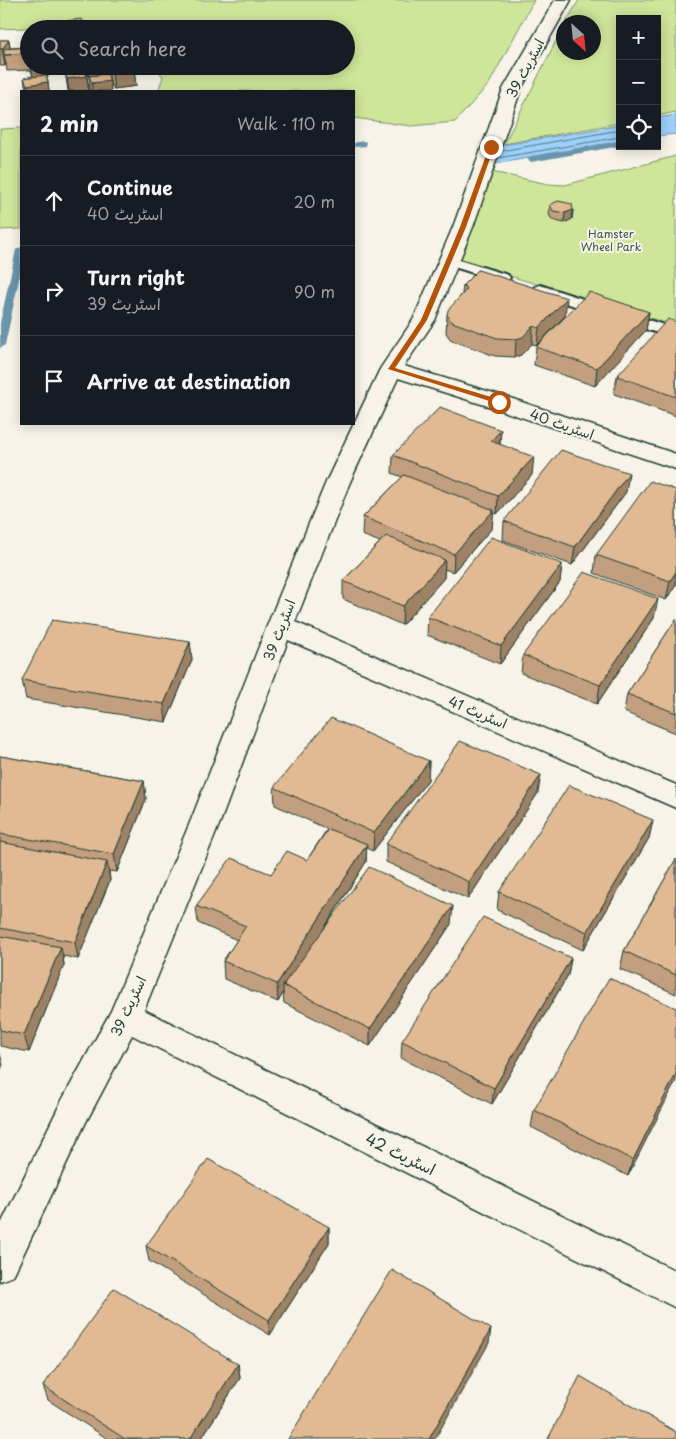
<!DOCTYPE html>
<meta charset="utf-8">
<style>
body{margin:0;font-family:"Playpen Sans","Playpen Sans Arabic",sans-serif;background:#20242c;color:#f1f3f6}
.controls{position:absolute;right:15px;top:15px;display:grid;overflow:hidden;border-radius:0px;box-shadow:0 2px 12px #0003}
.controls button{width:45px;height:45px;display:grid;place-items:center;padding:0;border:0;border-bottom:1px solid #363941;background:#171b24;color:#f1f3f6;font:25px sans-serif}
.compass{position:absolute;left:556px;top:15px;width:45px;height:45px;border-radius:50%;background:#171b24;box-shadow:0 2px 12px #0003;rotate:153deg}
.stop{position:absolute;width:15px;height:15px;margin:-11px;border:4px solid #b45309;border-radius:50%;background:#fff}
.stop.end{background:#b45309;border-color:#fff;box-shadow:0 1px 5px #0008}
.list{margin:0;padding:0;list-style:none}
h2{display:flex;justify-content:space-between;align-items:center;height:65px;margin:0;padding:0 20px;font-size:21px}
h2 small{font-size:16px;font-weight:400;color:#9ea1a6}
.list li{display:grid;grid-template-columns:32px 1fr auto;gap:15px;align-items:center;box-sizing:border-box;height:90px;padding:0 20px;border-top:1px solid #363941}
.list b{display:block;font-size:19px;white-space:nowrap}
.list p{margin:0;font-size:16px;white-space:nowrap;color:#9ea1a6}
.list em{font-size:16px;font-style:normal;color:#9ea1a6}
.icon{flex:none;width:28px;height:28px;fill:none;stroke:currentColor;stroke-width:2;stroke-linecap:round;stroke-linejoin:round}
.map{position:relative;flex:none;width:676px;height:1439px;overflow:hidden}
.search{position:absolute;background:#171b24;box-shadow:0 2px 12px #0003;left:20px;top:20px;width:335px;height:55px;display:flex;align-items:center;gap:12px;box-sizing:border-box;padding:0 18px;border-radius:28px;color:#9ea1a6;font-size:19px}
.panel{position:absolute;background:#171b24;box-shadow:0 2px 12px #0003;left:20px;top:90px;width:335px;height:335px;border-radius:0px}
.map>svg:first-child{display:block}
</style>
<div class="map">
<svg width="676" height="1439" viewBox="0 0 676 1439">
<rect width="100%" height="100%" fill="#f7f3e8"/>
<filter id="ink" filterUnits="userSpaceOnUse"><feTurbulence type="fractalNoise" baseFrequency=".02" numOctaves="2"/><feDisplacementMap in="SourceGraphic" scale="10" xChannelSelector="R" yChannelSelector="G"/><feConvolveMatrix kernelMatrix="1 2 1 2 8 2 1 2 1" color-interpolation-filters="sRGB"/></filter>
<g filter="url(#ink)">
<g fill="#cee59a" stroke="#769167">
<polygon points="0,0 534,0 489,84 455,122 411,126 354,118 354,91 158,91 163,77 155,66 346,66 346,29 103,29 95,25 0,29"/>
<polygon points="579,0 676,0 676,112 657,116 657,19 620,19 620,123 504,144 563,27 564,52 594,52 594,22 566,22"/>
<polygon points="21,128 21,229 0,230 0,129"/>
<polygon points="676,156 676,326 450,258 483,170 548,184 565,185"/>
</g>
<g fill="#9dd0fa" stroke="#6b95ab">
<polygon points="676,115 676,134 657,136 657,118"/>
<polygon points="620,125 620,141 485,166 491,147"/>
</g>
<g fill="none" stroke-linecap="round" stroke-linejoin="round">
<g stroke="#517883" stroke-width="1">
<polyline points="501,151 620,130"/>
<polyline points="498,158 620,137"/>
</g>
<g fill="#6b95ab" fill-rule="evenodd">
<polygon points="363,141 366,142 366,146 354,147 354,143"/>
<polygon points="620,141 620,146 531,162 527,159 531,156"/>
<polygon points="21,247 21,270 5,345 0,348 0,323 16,250"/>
</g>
<g stroke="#1f3d34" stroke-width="4">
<g id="lane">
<polygon points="449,257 508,275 510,278 508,281 503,282 444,264 442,261 444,258"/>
<polygon points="540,285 676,329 676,339 535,293 532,290 535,287"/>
</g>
</g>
<g stroke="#1f3d34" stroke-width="3">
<polygon id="street" points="555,0 571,0 521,89 473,227 435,320 404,366 507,397 676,454 676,469 491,407 398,378 350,482 295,622 676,785 676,808 288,640 221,820 144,1010 676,1271 676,1308 132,1035 85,1124 13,1276 0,1281 0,1226 61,1102 111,1011 191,820 267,626 326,482 380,369 413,320 453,227 503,89"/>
</g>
<use href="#lane" fill="#f7f3e8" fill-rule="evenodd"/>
<use href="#street" fill="#f7f3e8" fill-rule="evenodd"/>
</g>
<g fill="#c29f7e" stroke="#1f3d34">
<polygon points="66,21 87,29 67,29"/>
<polygon points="0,40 9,40 10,48 29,47 29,66 46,66 48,77 46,77 48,82 49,91 26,91 24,78 33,76 31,70 7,71 6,64 5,66 0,66"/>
<polygon points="68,66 104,66 105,74 110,81 111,91 90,91 89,77 86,72 87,76 89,91 68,91 65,71 69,71"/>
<polygon points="108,66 134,69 136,86 114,89 110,83"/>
<polygon points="550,205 573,210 572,219 564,223 552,220 549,214"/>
<polygon points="463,285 565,316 544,338 649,312 646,330 595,386 534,365 536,347 537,345 532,344 521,355 515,357 495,356 451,340 446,333 447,315 462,294"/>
<polygon points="676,322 676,416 614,394 617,376"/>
<polygon points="501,430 500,444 532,475 497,514 493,513 492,528 453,572 444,569 444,578 402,625 343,599 343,581 380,542 362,535 363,517 402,477 392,473 393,455"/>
<polygon points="676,490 676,585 666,600 594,573 596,555"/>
<polygon points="626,492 572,565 503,540 504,521"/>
<polygon points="562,564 560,582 500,664 427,635 428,617"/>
<polygon points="654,618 597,704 521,673 523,655"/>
<polygon points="676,619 676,733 624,712 627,694"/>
<polygon points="190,642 192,660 166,722 26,699 22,680"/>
<polygon points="0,756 144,781 146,799 117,872 109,871 110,880 78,959 63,956 64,965 29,1052 0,1046"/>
<polygon points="429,761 428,780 373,851 366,848 366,862 322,932 451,924 370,1046 284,1003 283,993 278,1002 224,979 223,961 237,940 198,923 196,906 307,860 327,829 275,805 274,787"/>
<polygon points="538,793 468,899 386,862 386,844"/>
<polygon points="653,820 649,838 583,950 497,910 499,892"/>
<polygon points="676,859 676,994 620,969 624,951"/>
<polygon points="571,958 568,975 492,1104 401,1058 402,1041"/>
<polygon points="676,1008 628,1176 531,1127 534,1110"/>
<polygon points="329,1227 329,1243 270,1335 149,1261 146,1246"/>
<polygon points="238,1364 240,1378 201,1439 108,1439 48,1400 43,1386"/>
</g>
<g fill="#9e8266" stroke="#1f3d34">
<polygon points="9,40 11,55 4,55 6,64 5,66 2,49"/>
<polygon points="31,66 46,66 48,77 33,79"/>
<polygon points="69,66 85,66 89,91 69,91 67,79 71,78"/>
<polygon points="87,66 104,66 105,74 89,77"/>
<polygon points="134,69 136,86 114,89 112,73"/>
<polygon points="110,81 111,91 92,91 92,83"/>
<polygon points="48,82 49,91 27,91 27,85"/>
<polygon points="573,210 572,219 564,223 565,213"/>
<polygon points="567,298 565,316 537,345 539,328"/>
<polygon points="649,312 646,330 595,386 597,368"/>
<polygon points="533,326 532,344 521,355 515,357 516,339"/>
<polygon points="501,430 499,449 491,441"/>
<polygon points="534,457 532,475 497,514 498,496"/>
<polygon points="629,473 626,492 572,565 575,547"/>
<polygon points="494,510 492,528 453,572 454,554"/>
<polygon points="445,560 444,578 402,625 403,606"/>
<polygon points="562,564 560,582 500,664 501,646"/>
<polygon points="676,572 676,585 666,600 670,581"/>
<polygon points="658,599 654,618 597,704 600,685"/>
<polygon points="190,642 192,660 166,722 164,704"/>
<polygon points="429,761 428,780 373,851 374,833"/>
<polygon points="541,775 538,793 468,899 469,882"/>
<polygon points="144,781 146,799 117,872 114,854"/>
<polygon points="653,820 649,838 583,950 587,932"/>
<polygon points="367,844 366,862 287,987 283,985 283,993 278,1002 277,984"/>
<polygon points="107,862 110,880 78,959 75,942"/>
<polygon points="453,906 451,924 370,1046 370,1029"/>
<polygon points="61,947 64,965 29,1052 24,1035"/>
<polygon points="571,958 568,975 492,1104 494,1088"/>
<polygon points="0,1054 3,1065 0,1071"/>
<polygon points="676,1074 676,1081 628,1176 633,1160"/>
<polygon points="329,1227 329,1243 270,1335 269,1320"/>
<polygon points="491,1329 489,1343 435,1439 429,1439"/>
<polygon points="238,1364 240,1378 201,1439 190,1439"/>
</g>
<g fill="#e1b992" stroke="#1f3d34">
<polygon points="82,19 87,29 71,29 66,21"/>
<polygon points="64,22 66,29 33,29 32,26"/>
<polygon points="0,40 9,40 2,49 0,49"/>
<polygon points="29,47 29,53 4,55 4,49"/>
<polygon points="108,66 132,66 134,69 112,73"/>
<polygon points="84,69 87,76 67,79 65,71"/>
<polygon points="107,74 110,81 92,83 89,76"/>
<polygon points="46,75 48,82 27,85 24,78"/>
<polygon points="558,201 572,204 573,210 565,213 553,211 550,205"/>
<polygon points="478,270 567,298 539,328 533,326 523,337 516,339 497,338 452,322 447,315 448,310 467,289 463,285"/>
<polygon points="589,292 649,312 597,368 536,347"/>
<polygon points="668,319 676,322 676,397 617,376"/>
<polygon points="440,407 501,430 491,441 534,457 498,496 393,455"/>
<polygon points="561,450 629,473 575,547 504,521"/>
<polygon points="404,475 494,510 454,554 363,517"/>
<polygon points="650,481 676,490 676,572 670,581 596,555"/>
<polygon points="386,536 445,560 403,606 343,581"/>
<polygon points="491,537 562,564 501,646 428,617"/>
<polygon points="584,572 658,599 600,685 523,655"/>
<polygon points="676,619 676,713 627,694"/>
<polygon points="52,620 190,642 164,704 22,680"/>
<polygon points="331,718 429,761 374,833 274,787"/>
<polygon points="460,741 541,775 469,882 386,844"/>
<polygon points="0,756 144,781 114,854 0,834"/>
<polygon points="569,785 653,820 587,932 499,892"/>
<polygon points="328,829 367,844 277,984 223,961 246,926 196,906 231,858 271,874 287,851 307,860"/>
<polygon points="0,842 107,862 75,942 0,928"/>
<polygon points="676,859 676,975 624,951"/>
<polygon points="369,867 453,906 370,1029 283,985"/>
<polygon points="483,917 571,958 494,1088 402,1041"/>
<polygon points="0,936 61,947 24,1035 0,1030"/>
<polygon points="609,978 676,1008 676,1074 633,1160 534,1110"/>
<polygon points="208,1159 329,1227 269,1320 146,1246"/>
<polygon points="392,1270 491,1329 429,1439 288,1439"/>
<polygon points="114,1288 238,1364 190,1439 125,1439 43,1386"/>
<polygon points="580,1376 676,1432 676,1439 548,1439"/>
</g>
</g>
<polygon fill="#b45309" points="491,145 494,147 466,227 427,320 395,368 501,400 502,402 499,404 388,369 421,320 460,227 489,147"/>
<g text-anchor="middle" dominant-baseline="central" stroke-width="4" stroke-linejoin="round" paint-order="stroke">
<g font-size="11" fill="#395643" stroke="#f7f3e8">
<text x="611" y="233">Hamster<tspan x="611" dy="13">Wheel Park</tspan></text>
</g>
<g font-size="14" fill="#1f3d34" stroke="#f7f3e8">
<text transform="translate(525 68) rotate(-62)">اسٹریٹ 39</text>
<text transform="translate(562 424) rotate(19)">اسٹریٹ 40</text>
<text transform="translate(279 630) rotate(-69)">اسٹریٹ 39</text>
<text transform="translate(478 712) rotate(23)">اسٹریٹ 41</text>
<text transform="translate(128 1006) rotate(-65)">اسٹریٹ 39</text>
</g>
<g font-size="16" fill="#1f3d34" stroke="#f7f3e8">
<text transform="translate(401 1153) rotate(26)">اسٹریٹ 42</text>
</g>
</g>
</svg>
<div class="controls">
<button>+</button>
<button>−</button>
<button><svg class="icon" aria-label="locate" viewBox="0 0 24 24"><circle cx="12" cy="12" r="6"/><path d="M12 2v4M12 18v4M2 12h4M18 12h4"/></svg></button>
</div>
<svg class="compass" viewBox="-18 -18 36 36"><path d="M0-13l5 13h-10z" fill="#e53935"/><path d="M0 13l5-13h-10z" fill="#9ea1a6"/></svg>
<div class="stop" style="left:499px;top:402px"></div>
<div class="stop end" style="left:491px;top:147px"></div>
<div class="search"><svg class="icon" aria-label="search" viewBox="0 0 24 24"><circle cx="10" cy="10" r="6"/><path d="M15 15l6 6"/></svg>Search here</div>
<section class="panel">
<h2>2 min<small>Walk · 110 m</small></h2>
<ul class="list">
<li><svg class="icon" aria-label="ahead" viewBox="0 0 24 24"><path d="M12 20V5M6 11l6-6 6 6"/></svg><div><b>Continue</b><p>اسٹریٹ 40</p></div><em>20 m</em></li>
<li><svg class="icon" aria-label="right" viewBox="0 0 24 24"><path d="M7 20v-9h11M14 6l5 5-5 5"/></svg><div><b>Turn right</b><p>اسٹریٹ 39</p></div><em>90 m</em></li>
<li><svg class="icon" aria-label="arrive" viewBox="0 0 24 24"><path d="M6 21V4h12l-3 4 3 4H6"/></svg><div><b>Arrive at destination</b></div></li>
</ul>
</section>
</div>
